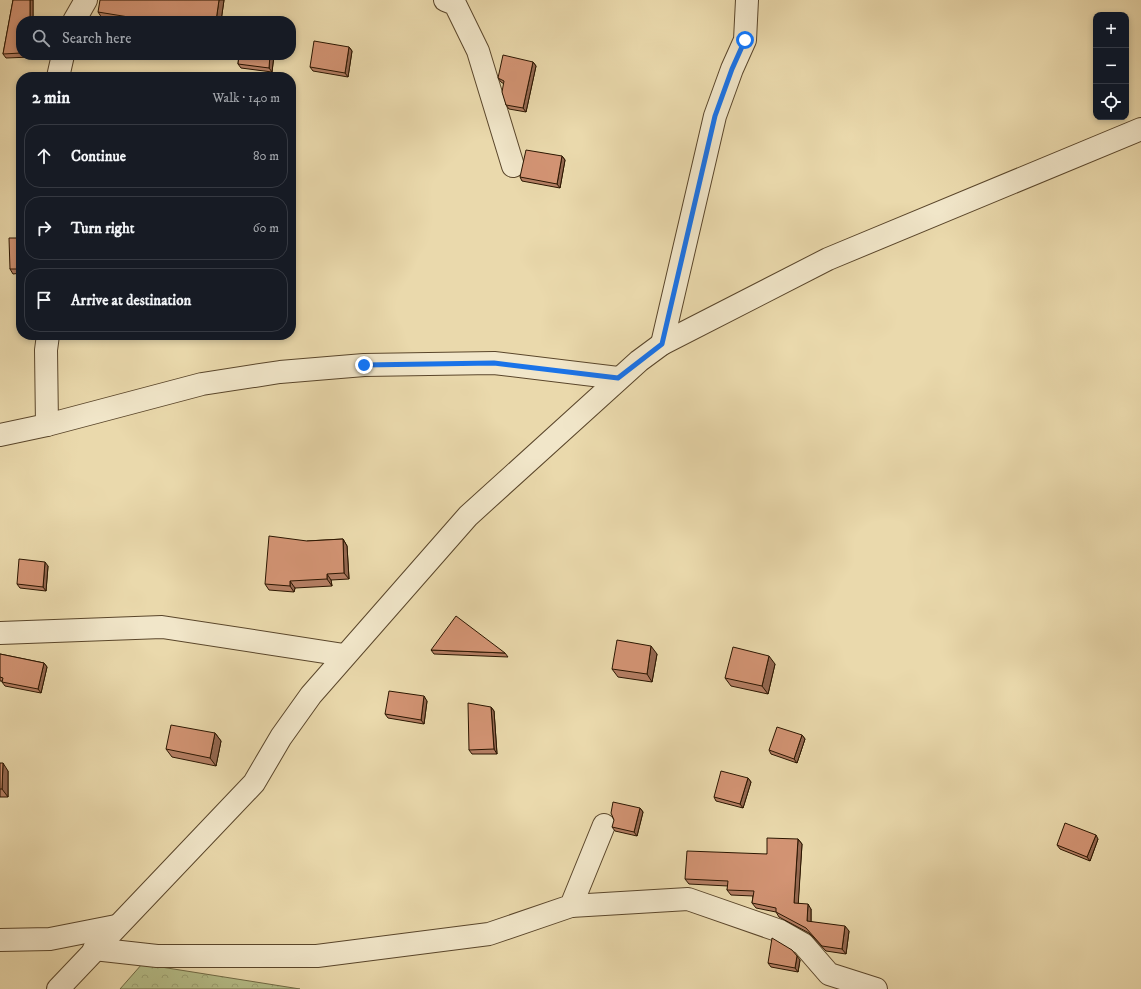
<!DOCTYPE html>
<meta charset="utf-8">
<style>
body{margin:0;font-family:"IM FELL DW Pica",serif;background:#20242c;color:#f1f3f6}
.controls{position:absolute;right:12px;top:12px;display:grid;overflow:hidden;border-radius:8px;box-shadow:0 2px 6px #0003}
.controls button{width:36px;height:36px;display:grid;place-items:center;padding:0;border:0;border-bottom:1px solid #363941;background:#171b24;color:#f1f3f6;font:20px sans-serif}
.stop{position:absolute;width:12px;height:12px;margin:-9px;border:3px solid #1a73e8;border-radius:50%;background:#fff}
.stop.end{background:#1a73e8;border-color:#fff;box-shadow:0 1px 4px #0008}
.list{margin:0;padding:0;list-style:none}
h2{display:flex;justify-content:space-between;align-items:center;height:52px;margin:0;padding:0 16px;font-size:17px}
h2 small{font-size:13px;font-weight:400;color:#9ea1a6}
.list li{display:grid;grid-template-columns:26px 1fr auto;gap:12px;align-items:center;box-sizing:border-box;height:64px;margin:0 8px 8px;padding:0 8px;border:1px solid #363941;border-radius:16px}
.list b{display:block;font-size:15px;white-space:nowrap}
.list em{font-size:13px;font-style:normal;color:#9ea1a6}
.icon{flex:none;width:22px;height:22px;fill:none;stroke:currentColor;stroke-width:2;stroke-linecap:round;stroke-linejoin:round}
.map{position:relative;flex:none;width:1141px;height:989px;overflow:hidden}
.search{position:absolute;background:#171b24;box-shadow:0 2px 6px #0003;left:16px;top:16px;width:280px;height:44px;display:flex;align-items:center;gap:10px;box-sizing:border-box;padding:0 14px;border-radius:16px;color:#9ea1a6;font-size:15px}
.panel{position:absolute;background:#171b24;box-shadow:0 2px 6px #0003;left:16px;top:72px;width:280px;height:268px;border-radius:16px}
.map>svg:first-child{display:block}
</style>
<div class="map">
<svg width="1141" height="989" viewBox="0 0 1141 989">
<defs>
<pattern id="forest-crowns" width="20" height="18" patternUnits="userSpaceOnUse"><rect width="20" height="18" fill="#b6bf8a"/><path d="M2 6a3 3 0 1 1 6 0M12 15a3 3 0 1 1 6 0" fill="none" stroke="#9da375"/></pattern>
</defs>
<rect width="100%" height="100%" fill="#ead9ac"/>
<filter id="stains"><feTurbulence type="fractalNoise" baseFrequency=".005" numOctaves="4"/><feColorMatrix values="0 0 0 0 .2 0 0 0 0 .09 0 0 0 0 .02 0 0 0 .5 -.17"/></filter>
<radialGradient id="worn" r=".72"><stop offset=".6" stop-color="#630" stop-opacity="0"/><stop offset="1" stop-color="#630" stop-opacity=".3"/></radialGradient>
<polygon fill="url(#forest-crowns)" stroke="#706a45" points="142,964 300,989 120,989"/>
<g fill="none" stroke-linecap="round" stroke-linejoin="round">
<g stroke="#5a462b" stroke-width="24">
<g id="minor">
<polyline points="445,0 455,4 478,51 513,166"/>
<polyline points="74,21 86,0"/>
<polyline points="58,77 63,55"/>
<polyline points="662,344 715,116 732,69 745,40 747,0"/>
<polyline points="47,425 46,350 48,335"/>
<polyline points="0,435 47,425 202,384 280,372 364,365 494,363 618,378"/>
<polyline points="0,633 162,627 344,655"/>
<polyline points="571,906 688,899 780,931 803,944 829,974 876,989"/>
<polyline points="0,940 50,939 116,926"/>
<polyline points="94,949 157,956 317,956 489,934 571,906 604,825"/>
<polyline points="58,989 254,783 281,737 311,695 468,516 639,361 662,344 828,259 1141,129"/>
</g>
</g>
<use href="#minor" stroke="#f1e6c9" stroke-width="22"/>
</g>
<g fill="#b57f64" stroke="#2a1500">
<polygon points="13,0 33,0 33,21 21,21 21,55 32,55 32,57 6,58 3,54"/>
<polygon points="224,0 221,21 121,21 102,18 98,12"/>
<polygon points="349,47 352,51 348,77 313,71 310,67"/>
<polygon points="239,55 274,55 272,72 241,68 238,64"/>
<polygon points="533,62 536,66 526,112 509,109 506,105 504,84 501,82 498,78"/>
<polygon points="562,156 565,160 560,188 522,181 520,177"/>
<polygon points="21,238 21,273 13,274 10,269"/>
<polygon points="343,539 347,546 349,579 331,580 332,586 295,588 294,592 269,590 265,584 307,541"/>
<polygon points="48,566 46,591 20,588 17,584"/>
<polygon points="431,650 505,653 508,657 434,654"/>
<polygon points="0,654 44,663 47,667 41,693 5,686 2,682 2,681 0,681"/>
<polygon points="657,654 652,682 618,677 612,669"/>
<polygon points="775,664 768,694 731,686 725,678"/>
<polygon points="427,701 424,724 388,718 385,714"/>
<polygon points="491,707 494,711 497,754 472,754 469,750"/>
<polygon points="215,733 221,741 216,766 172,757 166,749"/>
<polygon points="802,735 805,739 797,763 771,754 769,750"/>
<polygon points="0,763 8,771 8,797 0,797"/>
<polygon points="748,778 751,782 743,808 716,801 714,797"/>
<polygon points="640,808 643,812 637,836 615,831 612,827"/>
<polygon points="798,839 802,844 798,903 811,909 811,922 849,931 846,954 826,951 809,933 779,917 776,912 756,908 752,903 753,896 731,895 727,890 728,886 689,884 685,879 767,854"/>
<polygon points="1098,839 1090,861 1060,849 1057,845"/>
<polygon points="800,960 798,972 771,967 768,963"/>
</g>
<g fill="#946851" stroke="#2a1500">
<rect x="30" y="0" width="3" height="21"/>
<polygon points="219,0 224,0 221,21 216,21"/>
<polygon points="349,47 352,51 348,77 345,73"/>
<polygon points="270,55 274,55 272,72 269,68"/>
<polygon points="533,62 536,66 526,112 523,108"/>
<polygon points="562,156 565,160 560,188 557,184"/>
<polygon points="343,539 347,546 349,579 344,573"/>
<polygon points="45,562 48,566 46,591 43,587"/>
<polygon points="327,574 331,580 332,586 327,579"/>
<polygon points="290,581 295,588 294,592 290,586"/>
<polygon points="651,646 657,654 652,682 647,674"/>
<polygon points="769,656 775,664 768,694 762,686"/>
<polygon points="44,663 47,667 41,693 38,689"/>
<polygon points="424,696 427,701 424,724 421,720"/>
<polygon points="491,707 494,711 497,754 494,749"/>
<polygon points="215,733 221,741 216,766 210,758"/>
<polygon points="802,735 805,739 797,763 794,759"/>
<polygon points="3,763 8,771 8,797 2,789"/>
<polygon points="748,778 751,782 743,808 740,804"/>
<polygon points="640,808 643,812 637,836 634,832"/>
<polygon points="1096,835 1098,839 1090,861 1087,857"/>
<polygon points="798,839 802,844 798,908 794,903"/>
<polygon points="808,904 811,909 811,926 807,921"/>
<polygon points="845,926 849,931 846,954 842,949"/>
<polygon points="797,956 800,960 798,972 795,968"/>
</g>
<g fill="#d39474" stroke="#2a1500">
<polygon points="13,0 30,0 30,21 21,21 21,53 3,54"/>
<polygon points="100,0 219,0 216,21 153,21 98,12"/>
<polygon points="314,41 349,47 345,73 310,67"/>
<polygon points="239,55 270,55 269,68 238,64"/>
<polygon points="503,55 533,62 523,108 506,105 502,92 504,81 498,78"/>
<polygon points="180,75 198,77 180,77"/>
<polygon points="526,150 562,156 557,184 520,177"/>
<polygon points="9,238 21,238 21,269 10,269"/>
<polygon points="269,536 307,541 343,539 344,573 327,574 327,579 290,581 290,586 265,584"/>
<polygon points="19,559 45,562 43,587 17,584"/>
<polygon points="456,616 505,653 431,650"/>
<polygon points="617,640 651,646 647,674 612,669"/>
<polygon points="733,647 769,656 762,686 725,678"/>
<polygon points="0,654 44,663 38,689 2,682 3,678 0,677"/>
<polygon points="389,691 424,696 421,720 385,714"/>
<polygon points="468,703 491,707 494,749 469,750"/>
<polygon points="171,725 215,733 210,758 166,749"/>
<polygon points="777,727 802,735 794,759 769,750"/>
<polygon points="0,763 3,763 2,789 0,789"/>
<polygon points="721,771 748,778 740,804 714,797"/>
<polygon points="613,802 640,808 634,832 612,827 614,820 611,813"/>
<polygon points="1065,823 1096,835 1087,857 1057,845"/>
<polygon points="767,838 798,839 794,903 808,904 807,921 845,926 842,949 822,946 806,928 776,912 776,908 752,903 754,891 727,890 728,881 685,879 687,851 767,854"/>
<polygon points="772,938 792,950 797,956 795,968 768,963"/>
</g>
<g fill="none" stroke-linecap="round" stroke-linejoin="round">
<polyline stroke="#1a73e8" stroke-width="5" points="364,365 494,363 618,378 662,344 715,116 732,69 745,40"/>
</g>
<rect width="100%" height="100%" filter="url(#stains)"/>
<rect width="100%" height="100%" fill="url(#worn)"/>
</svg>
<div class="controls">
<button>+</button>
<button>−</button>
<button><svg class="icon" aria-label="locate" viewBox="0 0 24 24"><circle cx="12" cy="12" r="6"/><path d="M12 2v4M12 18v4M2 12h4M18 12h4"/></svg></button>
</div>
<div class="stop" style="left:745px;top:40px"></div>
<div class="stop end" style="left:364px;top:365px"></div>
<div class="search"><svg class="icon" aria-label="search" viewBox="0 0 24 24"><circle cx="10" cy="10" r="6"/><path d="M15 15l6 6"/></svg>Search here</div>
<section class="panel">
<h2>2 min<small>Walk · 140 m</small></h2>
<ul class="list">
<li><svg class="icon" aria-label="ahead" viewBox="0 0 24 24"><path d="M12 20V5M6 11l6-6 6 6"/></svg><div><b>Continue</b></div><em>80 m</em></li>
<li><svg class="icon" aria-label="right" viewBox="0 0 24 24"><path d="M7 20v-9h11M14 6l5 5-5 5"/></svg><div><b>Turn right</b></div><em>60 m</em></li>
<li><svg class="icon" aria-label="arrive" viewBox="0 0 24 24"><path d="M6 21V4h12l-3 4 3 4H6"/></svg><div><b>Arrive at destination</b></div></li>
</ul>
</section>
</div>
